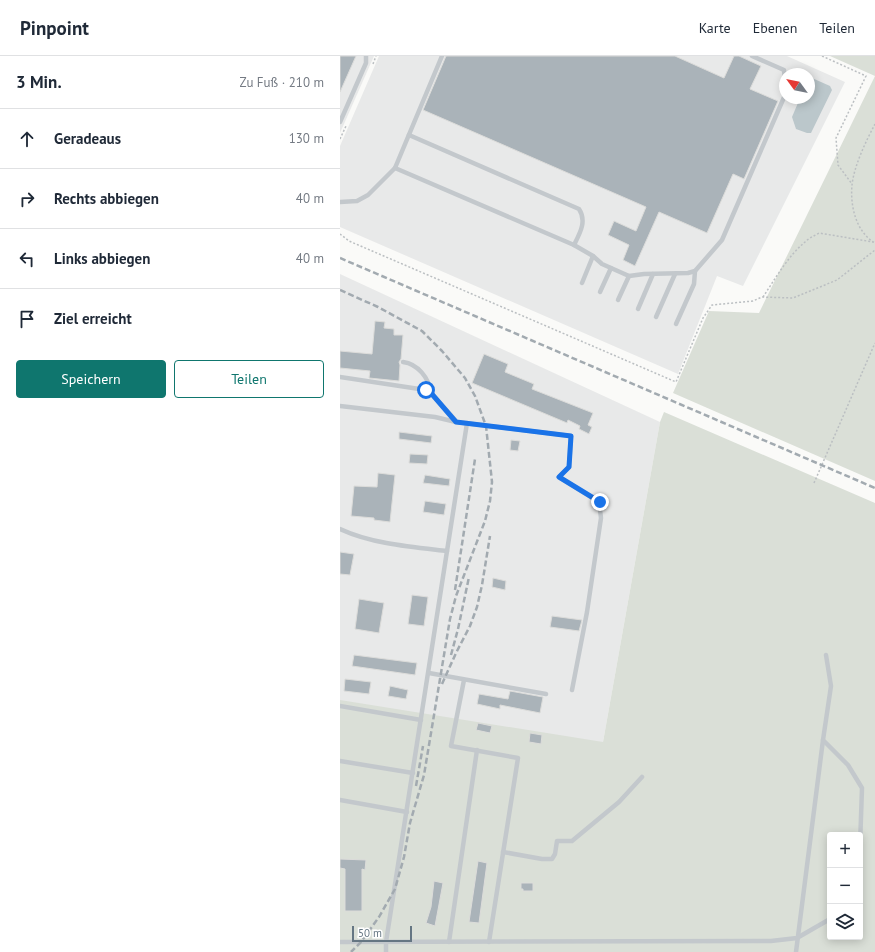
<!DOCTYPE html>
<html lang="de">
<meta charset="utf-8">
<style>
body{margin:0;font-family:"PT Sans",sans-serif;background:#f2f2f3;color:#1f2937}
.controls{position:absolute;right:12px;bottom:12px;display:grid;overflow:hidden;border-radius:4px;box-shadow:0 2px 10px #0003}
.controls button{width:36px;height:36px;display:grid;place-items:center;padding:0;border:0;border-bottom:1px solid #e0e1e3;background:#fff;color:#1f2937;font:20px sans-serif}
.compass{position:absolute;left:439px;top:12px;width:36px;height:36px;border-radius:50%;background:#fff;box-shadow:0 2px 10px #0003;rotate:303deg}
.scale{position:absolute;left:12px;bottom:10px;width:60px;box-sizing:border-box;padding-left:4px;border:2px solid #657683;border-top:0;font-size:11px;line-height:14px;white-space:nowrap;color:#657683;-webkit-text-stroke:3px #fff;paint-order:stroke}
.stop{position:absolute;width:12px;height:12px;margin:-9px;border:3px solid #1a73e8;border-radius:50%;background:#fff}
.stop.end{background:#1a73e8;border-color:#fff;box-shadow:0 1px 4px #0008}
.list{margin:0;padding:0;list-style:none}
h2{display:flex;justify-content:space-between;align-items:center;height:52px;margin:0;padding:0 16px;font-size:17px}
h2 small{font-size:13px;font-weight:400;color:#747a83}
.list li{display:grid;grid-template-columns:26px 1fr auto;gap:12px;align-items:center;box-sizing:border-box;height:60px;padding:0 16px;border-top:1px solid #e0e1e3}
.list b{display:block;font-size:15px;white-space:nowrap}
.list em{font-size:13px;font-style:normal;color:#747a83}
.actions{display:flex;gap:8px;padding:12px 16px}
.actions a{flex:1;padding:9px 0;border:1px solid #0f766e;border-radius:4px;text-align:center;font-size:14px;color:#0f766e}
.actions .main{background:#0f766e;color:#fff}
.icon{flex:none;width:22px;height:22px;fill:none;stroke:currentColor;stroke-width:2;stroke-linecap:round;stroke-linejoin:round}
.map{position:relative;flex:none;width:535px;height:896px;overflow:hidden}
header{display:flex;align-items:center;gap:24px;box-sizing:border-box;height:56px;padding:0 20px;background:#fff;border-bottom:1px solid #e0e1e3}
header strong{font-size:19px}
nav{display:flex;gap:22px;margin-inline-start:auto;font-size:14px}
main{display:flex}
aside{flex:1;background:#fff}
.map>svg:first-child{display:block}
</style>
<header>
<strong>Pinpoint</strong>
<nav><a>Karte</a><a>Ebenen</a><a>Teilen</a></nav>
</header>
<main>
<aside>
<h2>3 Min.<small>Zu Fuß · 210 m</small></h2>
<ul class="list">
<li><svg class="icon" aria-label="ahead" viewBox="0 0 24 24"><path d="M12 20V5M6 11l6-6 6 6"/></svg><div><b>Geradeaus</b></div><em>130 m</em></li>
<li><svg class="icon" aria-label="right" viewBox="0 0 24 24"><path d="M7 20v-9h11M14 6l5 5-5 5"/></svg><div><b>Rechts abbiegen</b></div><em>40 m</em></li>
<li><svg class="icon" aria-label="left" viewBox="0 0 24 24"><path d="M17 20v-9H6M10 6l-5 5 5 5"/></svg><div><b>Links abbiegen</b></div><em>40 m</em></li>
<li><svg class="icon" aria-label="arrive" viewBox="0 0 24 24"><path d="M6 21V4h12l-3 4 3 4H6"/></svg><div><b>Ziel erreicht</b></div></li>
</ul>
<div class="actions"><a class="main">Speichern</a><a>Teilen</a></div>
</aside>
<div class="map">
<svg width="535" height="896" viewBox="0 0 535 896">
<rect width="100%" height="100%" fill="#fafaf8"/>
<g fill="#e8e9e9" fill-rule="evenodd">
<polygon points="0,0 34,0 0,77"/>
<path d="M39,0H447L505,26L403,230L377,220L338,318L0,171V90ZM445,18H469V42H445Z"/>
<polygon points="0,218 320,366 263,686 0,896"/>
</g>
<g fill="#dadfd7" fill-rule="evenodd">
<polygon points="490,0 535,0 535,20"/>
<polygon points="535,20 535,425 333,337 369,255 419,257"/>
<path d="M324,356L535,447V896H0V644L263,686L320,366ZM490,779H520V881H490Z"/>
</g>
<polygon fill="#bbc7cb" points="472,22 490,30 492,34 471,77 467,77 456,73 452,61 460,42 469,42 469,23"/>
<g fill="#aab3b9" stroke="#dcdcda">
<polygon points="0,0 16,0 0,36"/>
<polygon points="106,0 335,0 384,22 394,0 399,0 421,10 410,33 438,45 404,123 393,118 367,177 319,156 295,210 283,204 289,189 268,179 274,165 296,175 306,151 83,54"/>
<polygon points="35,265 45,266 44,272 54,273 54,279 63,279 61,303 59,306 60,309 59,325 29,322 30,315 0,312 0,295 32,298"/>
<polygon points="144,298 168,308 165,316 194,328 192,333 253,357 248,369 252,371 249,378 239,373 240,370 228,364 227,367 132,327"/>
<polygon points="59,376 92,380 91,387 59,383"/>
<polygon points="171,384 180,385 178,395 170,394"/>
<polygon points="70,398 88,399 87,408 69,407"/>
<polygon points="38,417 55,419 50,466 34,464 34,462 11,460 14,430 37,431"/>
<polygon points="85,419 110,423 109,430 83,427"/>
<polygon points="85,445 106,448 104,459 83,456"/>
<polygon points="0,496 14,498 10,519 0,518"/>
<polygon points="153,522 166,525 165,534 152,531"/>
<polygon points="72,539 88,541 84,570 68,568"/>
<polygon points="19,543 44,547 39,577 15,573"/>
<polygon points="212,560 242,564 239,575 210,571"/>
<polygon points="14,599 77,607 75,619 12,610"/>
<polygon points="5,623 31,626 29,638 4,635"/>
<polygon points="50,630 68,634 66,643 48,640"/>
<polygon points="170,635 203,641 200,657 160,649 160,653 137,648 139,638 168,643"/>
<polygon points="138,667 152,670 150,677 136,674"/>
<polygon points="190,677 202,679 201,688 189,686"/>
<polygon points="0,803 26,804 25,814 22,813 22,855 5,855 5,813 0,812"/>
<polygon points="138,805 147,807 139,867 129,866"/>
<polygon points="94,825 103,827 95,870 86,867 91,851"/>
<polygon points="181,827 193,827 193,835 183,835 183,833 181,833"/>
</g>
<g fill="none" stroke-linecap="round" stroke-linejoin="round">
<g stroke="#bbbfc2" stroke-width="1.5" stroke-dasharray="2 2" stroke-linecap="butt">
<polyline points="482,0 526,20 496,82 498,109 512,128"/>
<polyline points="33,8 36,0"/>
<path d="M535,68C526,85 514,110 512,129C510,150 516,176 535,187"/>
<polyline points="0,83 6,70"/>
<polyline points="0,178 9,185 336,326 363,262 372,249 413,245 422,241 453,242 497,224 535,194"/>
<path d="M423,241C435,223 448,200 465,186C469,182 474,180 479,177L533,186"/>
<polyline points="474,427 535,287"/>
</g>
<g stroke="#c3c8cc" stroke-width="4.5">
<polyline points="412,0 444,14 445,24"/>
<polyline points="0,66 26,7 26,0"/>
<path d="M69,79L239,153C247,165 240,177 234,189"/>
<polyline points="55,112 234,189 253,200 262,208 289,220 304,218 348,217 355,215 382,184 445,39"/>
<polyline points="0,146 17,145 28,139 55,112 102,0"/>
<polyline points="242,227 253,200"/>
<polyline points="260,236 271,212"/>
<polyline points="278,244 289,220"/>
<polyline points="298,253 313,218"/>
<polyline points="316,261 335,218"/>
<polyline points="336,268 354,228 355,215"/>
<path d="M63,306C78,308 89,322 91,337"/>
<polyline points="0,321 86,334 91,337 116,365"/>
<polyline points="0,350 95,361 116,366 231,380 229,411 219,421 259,446 261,462 247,556 232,634"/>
<path d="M0,473C32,488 72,491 107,495"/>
<polyline points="486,599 491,630 483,684 508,709 522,732 520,790"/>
<polyline points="89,617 206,638"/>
<polyline points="124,624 111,690 178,702 149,886"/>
<polyline points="0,650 81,664"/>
<polyline points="0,705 73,717"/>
<polyline points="0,744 67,756"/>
<polyline points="163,796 202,803 212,803 215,798 217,785 232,785 279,746 302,721"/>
<polyline points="0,886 431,885 457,882 490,863"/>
<polyline points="109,886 137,694"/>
<polyline points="46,896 46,886 127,367"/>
<polyline points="456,896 483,684"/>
</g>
<g stroke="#a2aab0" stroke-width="2.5" stroke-dasharray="6 3" stroke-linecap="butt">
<polyline points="0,202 535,432"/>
<polyline points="0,234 38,251 82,275 102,295 125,322 135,340 146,370 152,426 150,445 145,465 116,540 110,563 84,719 70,767 64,801 55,833 39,861 21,886 11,896"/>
<polyline points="115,534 135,403"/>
<polyline points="111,599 118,573 129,521"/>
<polyline points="102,628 116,597 130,570 137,551 142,529 150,480"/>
<polyline points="76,730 83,690"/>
</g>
</g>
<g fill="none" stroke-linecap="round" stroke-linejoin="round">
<polyline stroke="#1a73e8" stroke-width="5" points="86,334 91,337 116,366 231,380 229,411 219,421 260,446"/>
</g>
</svg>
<div class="controls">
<button>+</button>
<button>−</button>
<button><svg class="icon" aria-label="layers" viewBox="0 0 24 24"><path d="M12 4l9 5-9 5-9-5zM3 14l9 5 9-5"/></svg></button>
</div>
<svg class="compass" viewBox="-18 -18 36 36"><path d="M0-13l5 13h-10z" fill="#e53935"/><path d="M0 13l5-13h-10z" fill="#747a83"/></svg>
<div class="scale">50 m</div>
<div class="stop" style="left:86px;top:334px"></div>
<div class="stop end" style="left:260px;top:446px"></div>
</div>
</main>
